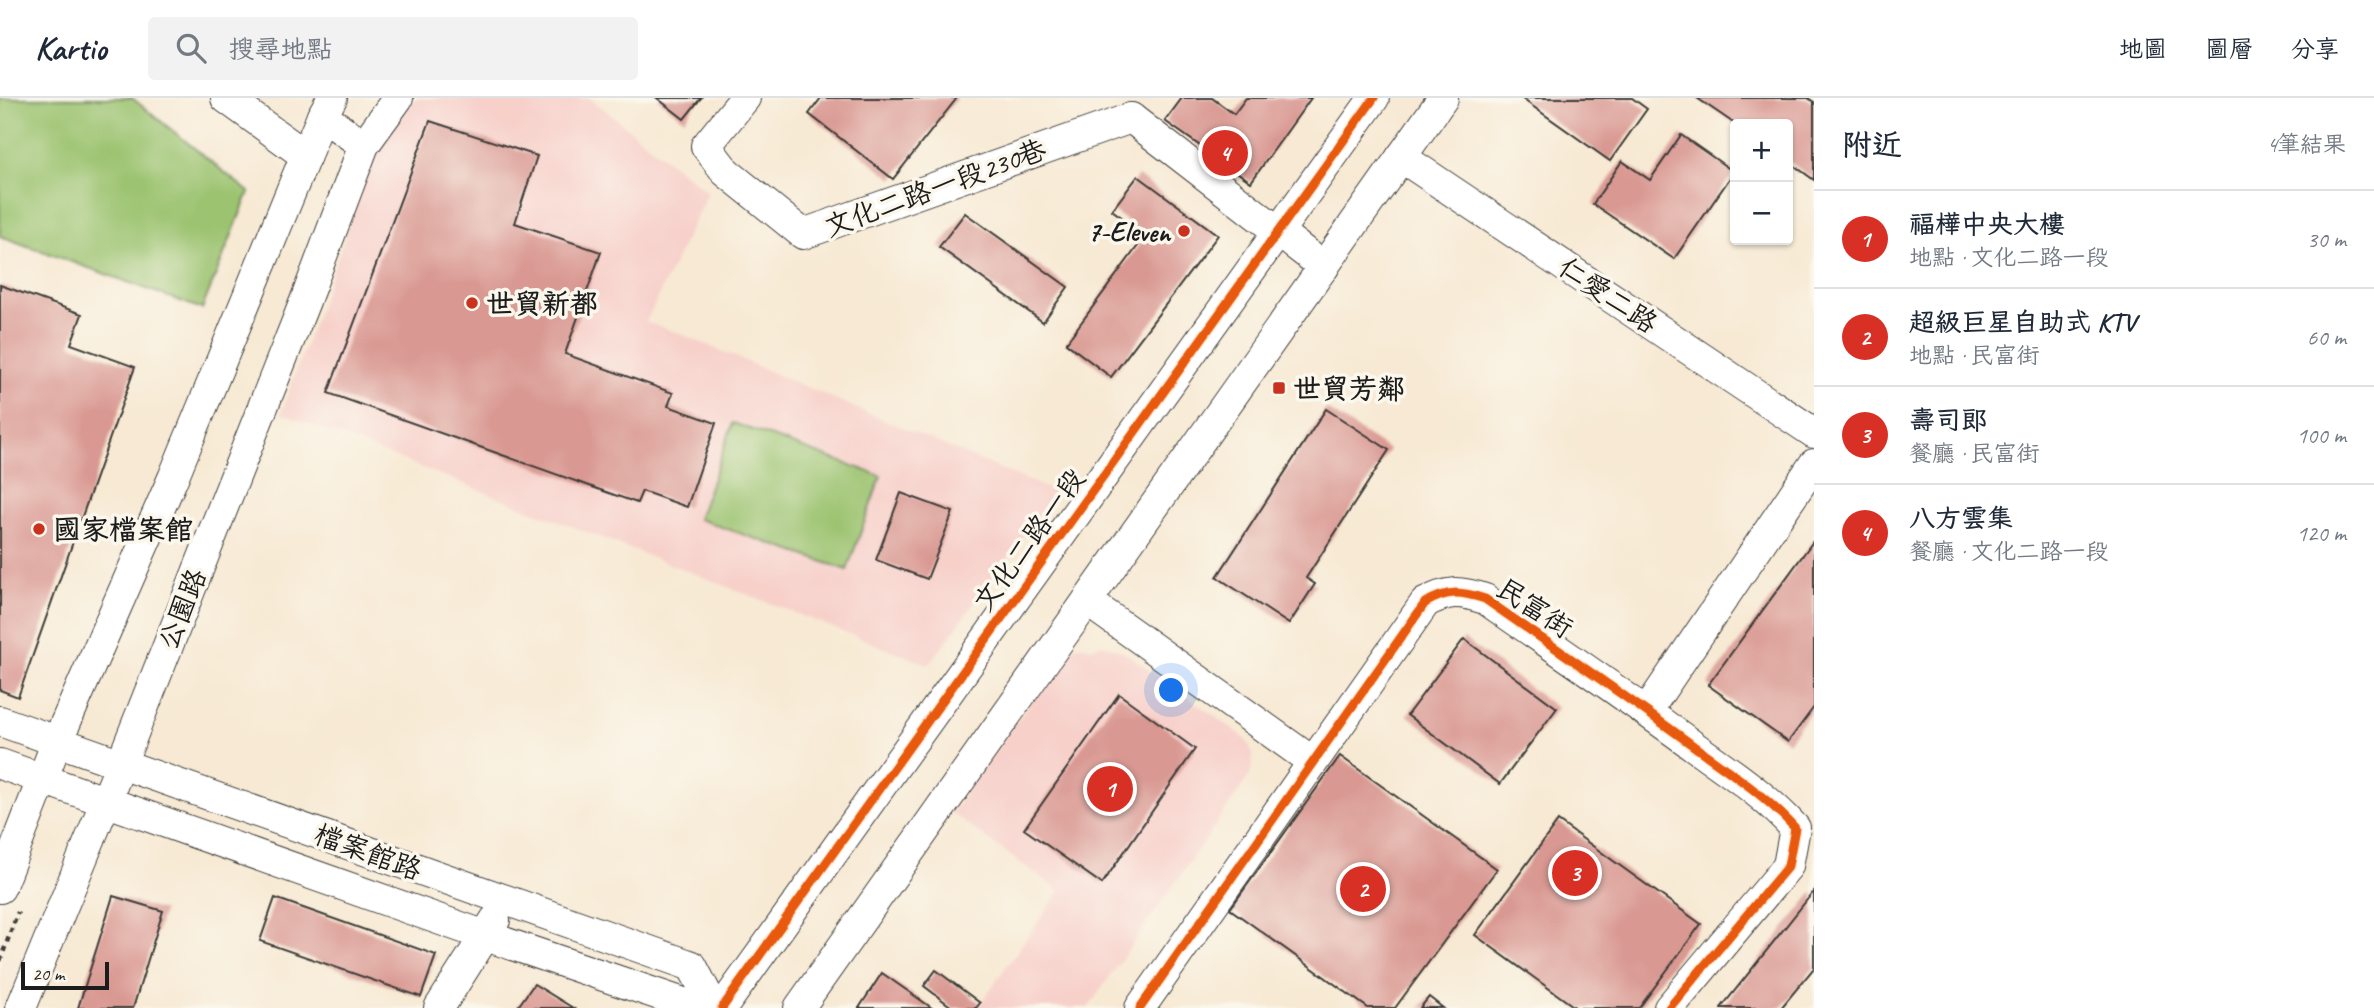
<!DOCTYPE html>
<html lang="zh-TW">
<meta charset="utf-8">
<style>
body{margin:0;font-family:Caveat,"LXGW WenKai TC",sans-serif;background:#f2f2f3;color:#1f2937}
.controls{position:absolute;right:21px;top:21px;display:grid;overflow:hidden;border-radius:7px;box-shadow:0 2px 5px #0004}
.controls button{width:63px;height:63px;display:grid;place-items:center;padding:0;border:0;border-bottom:2px solid #e0e1e3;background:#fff;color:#1f2937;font:35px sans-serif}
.scale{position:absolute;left:21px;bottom:18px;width:88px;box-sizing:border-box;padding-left:7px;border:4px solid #1c1c1c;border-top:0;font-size:19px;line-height:24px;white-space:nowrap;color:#1c1c1c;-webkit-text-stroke:5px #fbf7ec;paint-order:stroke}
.you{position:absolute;left:1172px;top:593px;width:24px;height:24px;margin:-18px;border:5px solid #fff;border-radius:50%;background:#1a73e8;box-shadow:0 0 0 10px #1a73e833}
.badge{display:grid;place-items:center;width:46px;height:46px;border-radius:50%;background:#d93025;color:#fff;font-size:23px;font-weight:700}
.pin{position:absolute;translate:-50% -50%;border:4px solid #fff;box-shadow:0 2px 7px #0006}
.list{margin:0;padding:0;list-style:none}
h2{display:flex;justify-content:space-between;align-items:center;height:91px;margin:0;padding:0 28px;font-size:30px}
h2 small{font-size:23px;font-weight:400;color:#747a83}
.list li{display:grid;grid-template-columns:46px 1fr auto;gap:21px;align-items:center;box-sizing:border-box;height:98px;padding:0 28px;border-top:2px solid #e0e1e3}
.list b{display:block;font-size:26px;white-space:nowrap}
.list p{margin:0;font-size:23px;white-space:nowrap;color:#747a83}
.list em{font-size:23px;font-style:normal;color:#747a83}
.icon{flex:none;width:38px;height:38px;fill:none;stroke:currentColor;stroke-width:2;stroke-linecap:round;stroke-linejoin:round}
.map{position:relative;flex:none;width:1814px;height:910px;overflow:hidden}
header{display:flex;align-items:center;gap:42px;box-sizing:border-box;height:98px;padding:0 35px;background:#fff;border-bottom:2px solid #e0e1e3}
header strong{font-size:33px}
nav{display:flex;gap:38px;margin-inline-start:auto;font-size:24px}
.search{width:490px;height:63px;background:#f2f2f3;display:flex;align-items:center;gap:18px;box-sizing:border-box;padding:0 24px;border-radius:7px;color:#747a83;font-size:26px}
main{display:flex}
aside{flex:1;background:#fff}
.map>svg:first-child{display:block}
</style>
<header>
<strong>Kartio</strong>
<div class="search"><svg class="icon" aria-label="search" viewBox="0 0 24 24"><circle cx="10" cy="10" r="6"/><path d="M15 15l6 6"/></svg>搜尋地點</div>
<nav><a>地圖</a><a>圖層</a><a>分享</a></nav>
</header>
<main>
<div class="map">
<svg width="1814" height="910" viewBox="0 0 1814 910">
<rect width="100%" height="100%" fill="#fbf7ec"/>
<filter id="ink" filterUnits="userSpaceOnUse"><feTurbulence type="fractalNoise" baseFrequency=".0143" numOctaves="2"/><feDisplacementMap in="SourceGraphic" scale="14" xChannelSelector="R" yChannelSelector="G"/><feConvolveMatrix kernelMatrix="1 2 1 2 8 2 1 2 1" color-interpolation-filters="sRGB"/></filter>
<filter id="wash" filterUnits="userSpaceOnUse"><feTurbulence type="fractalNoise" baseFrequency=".00686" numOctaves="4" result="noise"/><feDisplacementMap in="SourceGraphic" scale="28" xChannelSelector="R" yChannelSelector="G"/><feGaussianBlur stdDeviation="1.57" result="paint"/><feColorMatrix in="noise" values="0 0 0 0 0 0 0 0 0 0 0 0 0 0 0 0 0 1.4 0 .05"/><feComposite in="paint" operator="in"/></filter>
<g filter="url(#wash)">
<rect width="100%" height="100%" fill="#f7e9d3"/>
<g fill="#f7d0ca">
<polygon points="416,0 590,0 708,94 646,224 681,236 1055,394 929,567 281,315 375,55"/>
<polygon points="1103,546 1124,554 1240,636 1249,646 1252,655 1253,666 1250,677 1088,910 977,910 1060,793 951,715 1069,551 1080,547 1091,550"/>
</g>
<g fill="#9bc36f" stroke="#5c7046" stroke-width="2">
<polygon points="0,0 132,0 249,94 202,211 0,138"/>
<polygon points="733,325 881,378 847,472 698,421"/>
</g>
<g id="blocks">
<g fill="#d99892">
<polygon points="657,0 701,0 684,21"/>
<polygon points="821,0 957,0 893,81 809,16"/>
<polygon points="1182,0 1212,0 1234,16 1246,0 1311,0 1251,84 1165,23"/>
<polygon points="1521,0 1632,0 1647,11 1610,63"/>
<polygon points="1697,0 1808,0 1814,4 1814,82 1788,63 1788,26 1735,26"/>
<polygon points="430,23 537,58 515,125 601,154 565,256 673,295 668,308 716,325 687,409 642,393 637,405 328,295"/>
<polygon points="1681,37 1734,74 1674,161 1593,106 1622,63 1650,82"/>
<polygon points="1138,78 1218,137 1111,279 1066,245 1146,137 1112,112"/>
<polygon points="965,115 1068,189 1043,224 939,149"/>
<polygon points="0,187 82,216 71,246 135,269 18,599 0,592"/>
<polygon points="1326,311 1389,352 1306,480 1315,486 1289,526 1217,479"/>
<polygon points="901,395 953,414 927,481 876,462"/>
<polygon points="1814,442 1814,609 1788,644 1708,587"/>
<polygon points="1464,541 1557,610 1500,686 1407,617"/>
<polygon points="1119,596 1195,651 1102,786 1024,731"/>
<polygon points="1340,658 1497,771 1395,910 1368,910 1230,811"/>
<polygon points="1558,723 1701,826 1639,910 1576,910 1475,837"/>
<polygon points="1814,793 1814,870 1781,910 1721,910"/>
<polygon points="113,798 163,813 133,910 78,910"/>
<polygon points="275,800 436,857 421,899 260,843"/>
<polygon points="936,872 980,905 976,910 953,910 924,888"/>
<polygon points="882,875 932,910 859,910"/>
<polygon points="534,886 573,910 517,910"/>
<polygon points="1429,899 1443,910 1420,910"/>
</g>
</g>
</g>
<g filter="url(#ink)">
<use href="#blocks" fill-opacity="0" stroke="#3d3b37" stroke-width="2"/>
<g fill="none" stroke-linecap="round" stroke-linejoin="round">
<g stroke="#3d3b37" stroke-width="32">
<g id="minor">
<polyline points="226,0 306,58"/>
<polyline points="745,0 706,48 726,74 803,136 1131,20"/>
<polyline points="322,18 364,47"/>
<polyline points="1131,20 1324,169"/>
<polyline points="1401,59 1814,335"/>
<polyline points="1087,503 1313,664"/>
<polyline points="1647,613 1814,366"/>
<polyline points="0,623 692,868 714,910"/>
<polyline points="0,666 486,838 698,910"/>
<polyline points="0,790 54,651 173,380 322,18 332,0"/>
<polyline points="21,910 121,666 305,203 364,47 398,0"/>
<polyline points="439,910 495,822"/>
<polyline points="722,910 1374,0"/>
<polyline points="799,910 1443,0"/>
<path d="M1140,910L1425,505C1448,492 1460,493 1485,501C1555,550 1626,598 1695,649C1730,674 1766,698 1795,730L1788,768L1669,910"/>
</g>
</g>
<polyline stroke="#3d3b37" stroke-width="4.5" stroke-dasharray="5 5" stroke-linecap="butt" points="0,863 18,814"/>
<use href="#minor" stroke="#fff" stroke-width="30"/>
<g stroke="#fbf7ec" stroke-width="13">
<g id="cycleway">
<polyline points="722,910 1374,0"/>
<path d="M1140,910L1425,505C1448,492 1460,493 1485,501C1555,550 1626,598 1695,649C1730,674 1766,698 1795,730L1788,768L1669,910"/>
</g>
</g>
<use href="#cycleway" stroke="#e8590c" stroke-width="9"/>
</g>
</g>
<g fill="#c8321e" stroke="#fbf7ec" stroke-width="2.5">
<circle cx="1184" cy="133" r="7"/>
<circle cx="472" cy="205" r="7"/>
<rect x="1272" y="283" width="14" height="14" rx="3.5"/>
<circle cx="39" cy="431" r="7"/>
</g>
<g text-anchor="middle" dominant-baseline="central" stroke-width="7" stroke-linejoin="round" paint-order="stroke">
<g font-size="28" fill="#1c1c1c" stroke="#fbf7ec">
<text transform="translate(935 90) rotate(-20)">文化二路一段230巷</text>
<text transform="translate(1608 197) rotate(34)">仁愛二路</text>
<text transform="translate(1029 442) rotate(-54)">文化二路一段</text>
<text transform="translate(1535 510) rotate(33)">民富街</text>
<text transform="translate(182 511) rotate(-68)">公園路</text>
<text transform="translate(368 754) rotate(20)">檔案館路</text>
</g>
<g font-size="28" font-weight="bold" fill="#1c1c1c" stroke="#fbf7ec" text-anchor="start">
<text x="1170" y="133" text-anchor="end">7-Eleven</text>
<text x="486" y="205">世貿新都</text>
<text x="1293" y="290">世貿芳鄰</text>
<text x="53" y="431">國家檔案館</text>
</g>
</g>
</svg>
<div class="controls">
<button>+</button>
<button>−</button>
</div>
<div class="scale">20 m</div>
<div class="you"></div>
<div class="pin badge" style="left:1110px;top:691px">1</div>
<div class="pin badge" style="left:1363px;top:791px">2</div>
<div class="pin badge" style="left:1575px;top:775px">3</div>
<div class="pin badge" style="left:1225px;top:55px">4</div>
</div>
<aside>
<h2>附近<small>4筆結果</small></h2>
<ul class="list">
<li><span class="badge">1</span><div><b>福樺中央大樓</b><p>地點 · 文化二路一段</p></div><em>30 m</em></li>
<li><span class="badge">2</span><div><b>超級巨星自助式 KTV</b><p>地點 · 民富街</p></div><em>60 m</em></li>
<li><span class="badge">3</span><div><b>壽司郎</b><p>餐廳 · 民富街</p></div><em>100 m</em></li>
<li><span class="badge">4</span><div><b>八方雲集</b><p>餐廳 · 文化二路一段</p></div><em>120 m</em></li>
</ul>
</aside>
</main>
